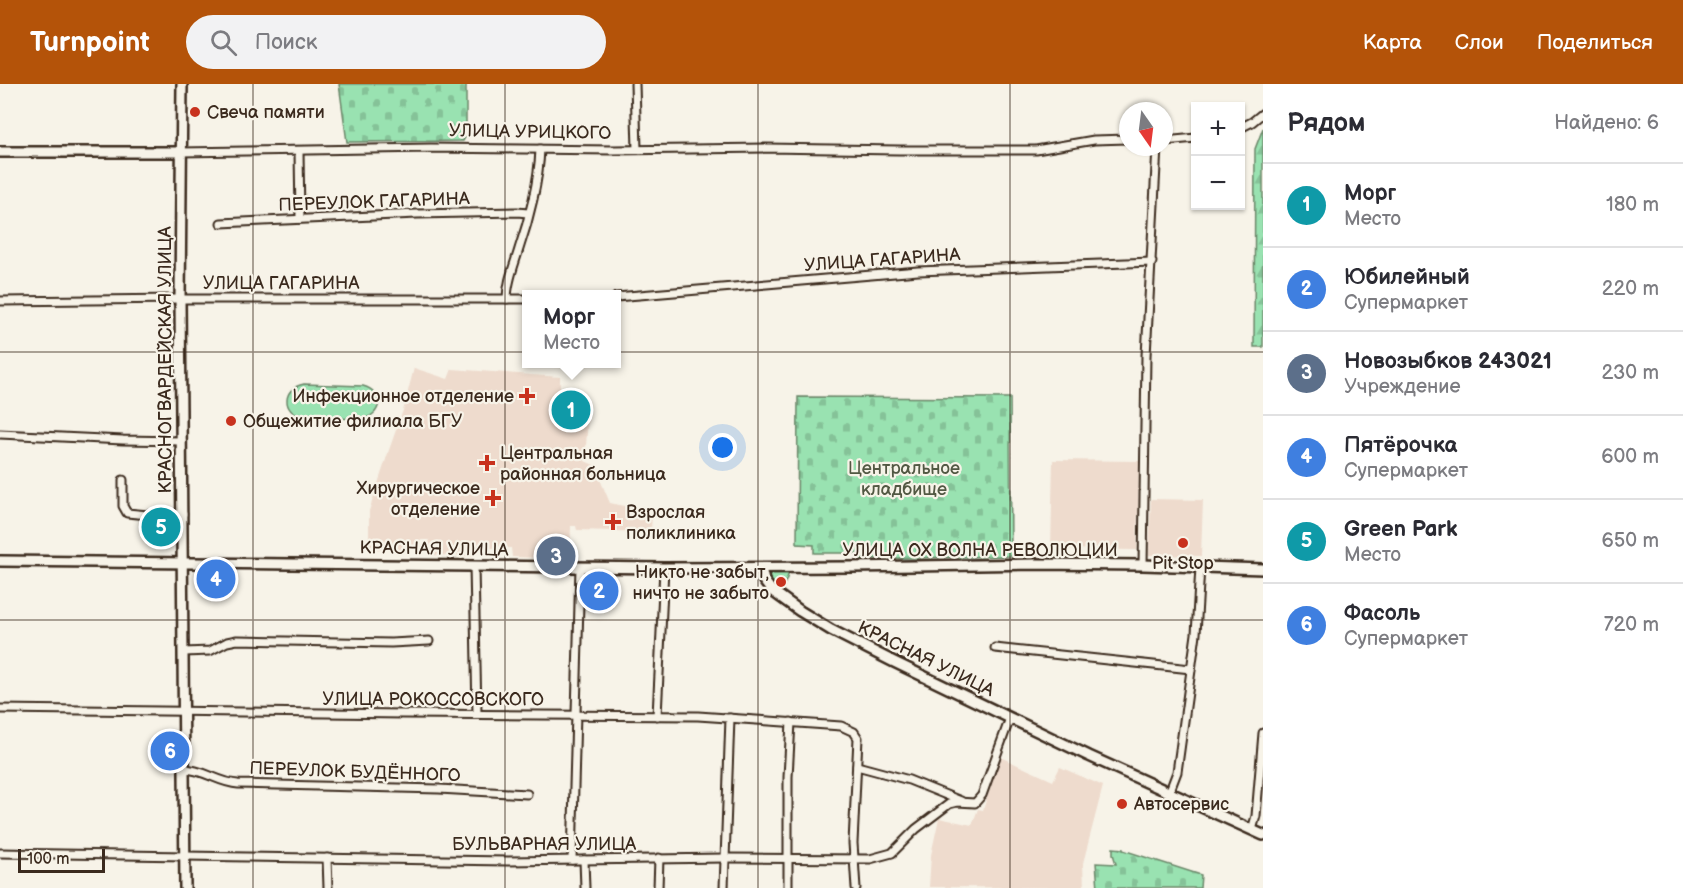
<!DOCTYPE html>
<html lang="ru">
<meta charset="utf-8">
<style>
body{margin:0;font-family:"Balsamiq Sans",sans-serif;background:#f2f2f3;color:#2b2b33}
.controls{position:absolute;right:18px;top:18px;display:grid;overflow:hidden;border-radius:0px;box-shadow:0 2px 4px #0004}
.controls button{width:54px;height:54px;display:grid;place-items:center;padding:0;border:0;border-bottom:2px solid #e1e1e2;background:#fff;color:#2b2b33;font:30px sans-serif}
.compass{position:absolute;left:1119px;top:18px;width:54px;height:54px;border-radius:50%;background:#fff;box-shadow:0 2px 4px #0004;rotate:166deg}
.scale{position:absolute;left:18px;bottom:15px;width:87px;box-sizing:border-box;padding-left:6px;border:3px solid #3b2a1e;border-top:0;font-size:16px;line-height:21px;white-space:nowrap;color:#3b2a1e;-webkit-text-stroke:4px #f7f3e8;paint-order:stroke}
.you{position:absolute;left:723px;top:364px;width:21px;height:21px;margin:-15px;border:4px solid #fff;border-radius:50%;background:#1a73e8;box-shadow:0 0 0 9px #1a73e833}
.badge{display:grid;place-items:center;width:39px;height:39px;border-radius:50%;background:#b45309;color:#fff;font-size:20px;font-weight:700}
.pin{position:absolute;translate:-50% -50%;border:3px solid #fff;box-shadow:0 2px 6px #0006}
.popup{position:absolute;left:522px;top:206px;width:99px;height:78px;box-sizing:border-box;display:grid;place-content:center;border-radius:0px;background:#fff;filter:drop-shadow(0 2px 4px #0005);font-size:20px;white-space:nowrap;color:#7c7c81}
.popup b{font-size:22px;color:#2b2b33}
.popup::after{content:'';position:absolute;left:50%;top:100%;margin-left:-12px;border:12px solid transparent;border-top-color:#fff}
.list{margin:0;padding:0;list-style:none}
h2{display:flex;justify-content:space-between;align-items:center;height:78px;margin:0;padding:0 24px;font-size:26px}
h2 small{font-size:20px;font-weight:400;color:#7c7c81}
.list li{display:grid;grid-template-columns:39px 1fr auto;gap:18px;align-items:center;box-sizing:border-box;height:84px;padding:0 24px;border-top:2px solid #e1e1e2}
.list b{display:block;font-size:22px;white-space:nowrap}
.list p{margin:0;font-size:20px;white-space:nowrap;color:#7c7c81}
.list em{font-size:20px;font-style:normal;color:#7c7c81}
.icon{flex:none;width:33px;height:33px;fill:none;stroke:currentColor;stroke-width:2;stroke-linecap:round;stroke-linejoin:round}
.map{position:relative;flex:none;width:1263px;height:804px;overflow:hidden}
header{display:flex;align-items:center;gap:36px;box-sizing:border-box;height:84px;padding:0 30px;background:#b45309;color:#fff}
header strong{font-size:28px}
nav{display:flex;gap:33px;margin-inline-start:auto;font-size:21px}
.search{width:420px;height:54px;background:#f2f2f3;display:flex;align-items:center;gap:15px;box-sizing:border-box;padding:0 21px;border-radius:33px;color:#7c7c81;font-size:22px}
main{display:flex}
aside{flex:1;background:#fff}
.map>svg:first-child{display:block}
</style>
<header>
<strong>Turnpoint</strong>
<div class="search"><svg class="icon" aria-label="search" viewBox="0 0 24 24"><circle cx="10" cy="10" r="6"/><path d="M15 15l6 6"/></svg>Поиск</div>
<nav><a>Карта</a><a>Слои</a><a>Поделиться</a></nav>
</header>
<main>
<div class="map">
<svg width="1263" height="804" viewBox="0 0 1263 804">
<defs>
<pattern id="forest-firs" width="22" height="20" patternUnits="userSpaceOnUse" patternTransform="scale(1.5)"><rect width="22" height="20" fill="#99e2b1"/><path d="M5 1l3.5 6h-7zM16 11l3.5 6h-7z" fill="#85c298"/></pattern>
<pattern id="cemetery-stones" width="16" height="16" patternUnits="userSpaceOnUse" patternTransform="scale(1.5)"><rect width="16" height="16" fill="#99e2b1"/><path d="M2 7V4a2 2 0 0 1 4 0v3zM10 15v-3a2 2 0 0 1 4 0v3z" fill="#85c298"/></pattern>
<pattern id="park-tufts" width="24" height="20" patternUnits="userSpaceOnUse" patternTransform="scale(1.5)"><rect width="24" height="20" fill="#99e2b1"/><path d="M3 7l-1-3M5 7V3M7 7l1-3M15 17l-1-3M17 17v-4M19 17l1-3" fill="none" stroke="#85c298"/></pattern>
</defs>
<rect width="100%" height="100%" fill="#f7f3e8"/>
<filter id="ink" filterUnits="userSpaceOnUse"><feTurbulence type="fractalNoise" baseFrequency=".0167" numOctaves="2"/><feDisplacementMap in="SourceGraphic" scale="12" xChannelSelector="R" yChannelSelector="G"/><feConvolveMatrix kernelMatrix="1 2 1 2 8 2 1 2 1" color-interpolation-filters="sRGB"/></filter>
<g filter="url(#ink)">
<g fill="#eedbcd">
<polygon points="414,284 448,295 452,285 560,293 560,317 589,318 585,377 594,381 610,419 652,428 651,448 577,446 576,442 571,442 570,474 564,474 564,472 542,471 542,474 512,473 511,464 474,464 473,472 429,471 429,456 419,456 419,466 369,465 369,427 389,366 408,312 407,311"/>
<polygon points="1053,376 1139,377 1137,466 1051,465"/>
<polygon points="1151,415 1203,416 1201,472 1149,471"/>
<polygon points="1000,673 1053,697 1060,683 1103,702 1083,779 1084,804 929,803 931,771 939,734 972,741 978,725 983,726"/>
</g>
<path fill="#99e2b1" stroke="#6a8668" stroke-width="1.5" d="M304,300L363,302C385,308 383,332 361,335L303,333C281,328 282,304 304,300Z"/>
<polygon fill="url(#forest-firs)" stroke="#6a8668" stroke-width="1.5" points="1263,44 1263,263 1254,263 1255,65"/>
<g fill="url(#cemetery-stones)" stroke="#6a8668" stroke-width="1.5">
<polygon points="339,0 466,0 466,52 463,57 347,58"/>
<polygon points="798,313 1010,314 1011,472 860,475 860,469 814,469 814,461 797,460"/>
<polygon points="1113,764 1123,765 1123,766 1201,791 1200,804 1098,804 1096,779 1116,780 1113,770"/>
</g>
<path fill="url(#park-tufts)" stroke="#6a8668" stroke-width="1.5" d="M771,489H789L781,509C775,504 769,500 768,492Z"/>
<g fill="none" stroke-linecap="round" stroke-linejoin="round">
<g stroke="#3b2a1e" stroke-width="11">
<g id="street">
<polyline points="635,0 637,65"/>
<polyline points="1240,44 1252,38 1263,29"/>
<polyline points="1164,57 1196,54"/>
<polyline points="299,67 300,135"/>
<polyline points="180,68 431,64 614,66 766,64 899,66 1036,66 1094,56 1128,55"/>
<polyline points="221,139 417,130 517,128 528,129"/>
<polyline points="616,213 918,187 1152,178"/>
<path d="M507,215C507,198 514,182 519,165C529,136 539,96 540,65"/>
<polyline points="0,217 180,215 526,215"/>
<polyline points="0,350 123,356 182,357"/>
<polyline points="123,396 123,422 127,429 148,431 183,430"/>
<polyline points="1143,481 1146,272 1157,63"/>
<polyline points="474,482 477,630"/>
<polyline points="995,564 1191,585"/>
<polyline points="184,568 210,567 227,558 237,556 391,559 429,557"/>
<polyline points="0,625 404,630 698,632 841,642 854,648 858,654 853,759 856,804"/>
<polyline points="657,632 664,484"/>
<polyline points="857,682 909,696 961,717"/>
<path d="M184,685C203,685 219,699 238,700L439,705L527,710"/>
<polyline points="1169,709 1177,688 1196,550 1200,483"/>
<polyline points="1252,746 1256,732 1263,649"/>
<polyline points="0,769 508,777 725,774 870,775 892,769 916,745 949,720 957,718 975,719 982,711 1010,634"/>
<polyline points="327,774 328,804"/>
<polyline points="572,776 580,483"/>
<polyline points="584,776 585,804"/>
<polyline points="658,804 659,774"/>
<polyline points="724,804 730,634"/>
<polyline points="788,804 788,693 791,638"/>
</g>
</g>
<g stroke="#3b2a1e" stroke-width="14">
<g id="secondary">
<polyline points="182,0 180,215 185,804"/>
<polyline points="0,68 180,68"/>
<polyline points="0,477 664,484 852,483 1034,480 1143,481 1263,485"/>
<polyline points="761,484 764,497 771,506 800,527 831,546 892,577 1089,672 1263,751"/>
</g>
</g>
<use href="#street" stroke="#f7f3e8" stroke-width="7"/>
<use href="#secondary" stroke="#f7f3e8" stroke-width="9"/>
</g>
</g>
<path fill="none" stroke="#3b2a1e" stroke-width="1.5" stroke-opacity="0.55" d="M253,0V804M505,0V804M758,0V804M1010,0V804M0,268H1263M0,536H1263"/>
<g fill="#c8321e" stroke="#f7f3e8" stroke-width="2">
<circle cx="195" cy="28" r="6"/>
<path d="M524 303h6v6h6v6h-6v6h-6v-6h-6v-6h6z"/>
<circle cx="231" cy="337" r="6"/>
<path d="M484 370h6v6h6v6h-6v6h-6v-6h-6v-6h6z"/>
<path d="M490 405h6v6h6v6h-6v6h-6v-6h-6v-6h6z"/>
<path d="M610 429h6v6h6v6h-6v6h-6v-6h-6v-6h6z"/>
<circle cx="1183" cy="459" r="6"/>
<circle cx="781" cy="498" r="6"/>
<circle cx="1122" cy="720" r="6"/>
</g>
<g text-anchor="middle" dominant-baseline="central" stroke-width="4.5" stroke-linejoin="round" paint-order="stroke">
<g font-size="18" fill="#3b2a1e" stroke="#f7f3e8" text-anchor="start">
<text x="207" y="28">Свеча памяти</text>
<text x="514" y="312" text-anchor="end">Инфекционное отделение</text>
<text x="243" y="337">Общежитие филиала БГУ</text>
<text x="500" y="369">Центральная<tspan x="500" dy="21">районная больница</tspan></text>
<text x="480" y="404" text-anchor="end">Хирургическое<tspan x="480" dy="21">отделение</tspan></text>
<text x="626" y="428">Взрослая<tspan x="626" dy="21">поликлиника</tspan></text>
<text x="1183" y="479" text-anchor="middle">Pit Stop</text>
<text x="769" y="488" text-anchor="end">Никто не забыт,<tspan x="769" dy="21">ничто не забыто</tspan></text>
<text x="1134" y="720">Автосервис</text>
</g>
<g font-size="18" fill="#3b2a1e" stroke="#f7f3e8">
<text transform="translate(530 48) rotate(1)">УЛИЦА УРИЦКОГО</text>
<text transform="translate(374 118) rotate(-2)">ПЕРЕУЛОК ГАГАРИНА</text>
<text transform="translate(882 176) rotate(-4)">УЛИЦА ГАГАРИНА</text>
<text x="281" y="199">УЛИЦА ГАГАРИНА</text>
<text transform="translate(165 276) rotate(-90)">КРАСНОГВАРДЕЙСКАЯ УЛИЦА</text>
<text transform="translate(434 465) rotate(1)">КРАСНАЯ УЛИЦА</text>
<text x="980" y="466">УЛИЦА ОХ ВОЛНА РЕВОЛЮЦИИ</text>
<text transform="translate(926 575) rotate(26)">КРАСНАЯ УЛИЦА</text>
<text x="433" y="615">УЛИЦА РОКОССОВСКОГО</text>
<text transform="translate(355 688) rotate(2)">ПЕРЕУЛОК БУДЁННОГО</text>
<text x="544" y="760">БУЛЬВАРНАЯ УЛИЦА</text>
</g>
<g font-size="18" fill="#525843" stroke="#f7f3e8">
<text x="904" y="384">Центральное<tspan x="904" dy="21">кладбище</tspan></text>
</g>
</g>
</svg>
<div class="controls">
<button>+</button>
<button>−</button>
</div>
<svg class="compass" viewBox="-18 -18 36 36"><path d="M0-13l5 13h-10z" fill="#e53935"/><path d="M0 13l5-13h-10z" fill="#7c7c81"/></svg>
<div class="scale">100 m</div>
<div class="you"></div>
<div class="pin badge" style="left:571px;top:326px;background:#0f9aa8">1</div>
<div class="popup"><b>Морг</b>Место</div>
<div class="pin badge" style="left:599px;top:507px;background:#3f7fe0">2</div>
<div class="pin badge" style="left:556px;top:472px;background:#5c6f8a">3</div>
<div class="pin badge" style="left:216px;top:495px;background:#3f7fe0">4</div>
<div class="pin badge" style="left:161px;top:443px;background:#0f9aa8">5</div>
<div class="pin badge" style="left:170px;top:667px;background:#3f7fe0">6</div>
</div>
<aside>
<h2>Рядом<small>Найдено: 6</small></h2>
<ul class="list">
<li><span class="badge" style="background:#0f9aa8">1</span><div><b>Морг</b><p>Место</p></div><em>180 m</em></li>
<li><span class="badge" style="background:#3f7fe0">2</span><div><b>Юбилейный</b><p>Супермаркет</p></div><em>220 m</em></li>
<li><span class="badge" style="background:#5c6f8a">3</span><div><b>Новозыбков 243021</b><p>Учреждение</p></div><em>230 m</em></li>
<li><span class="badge" style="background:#3f7fe0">4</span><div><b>Пятёрочка</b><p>Супермаркет</p></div><em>600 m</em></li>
<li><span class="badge" style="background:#0f9aa8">5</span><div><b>Green Park</b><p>Место</p></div><em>650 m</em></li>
<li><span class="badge" style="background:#3f7fe0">6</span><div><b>Фасоль</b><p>Супермаркет</p></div><em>720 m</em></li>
</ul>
</aside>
</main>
